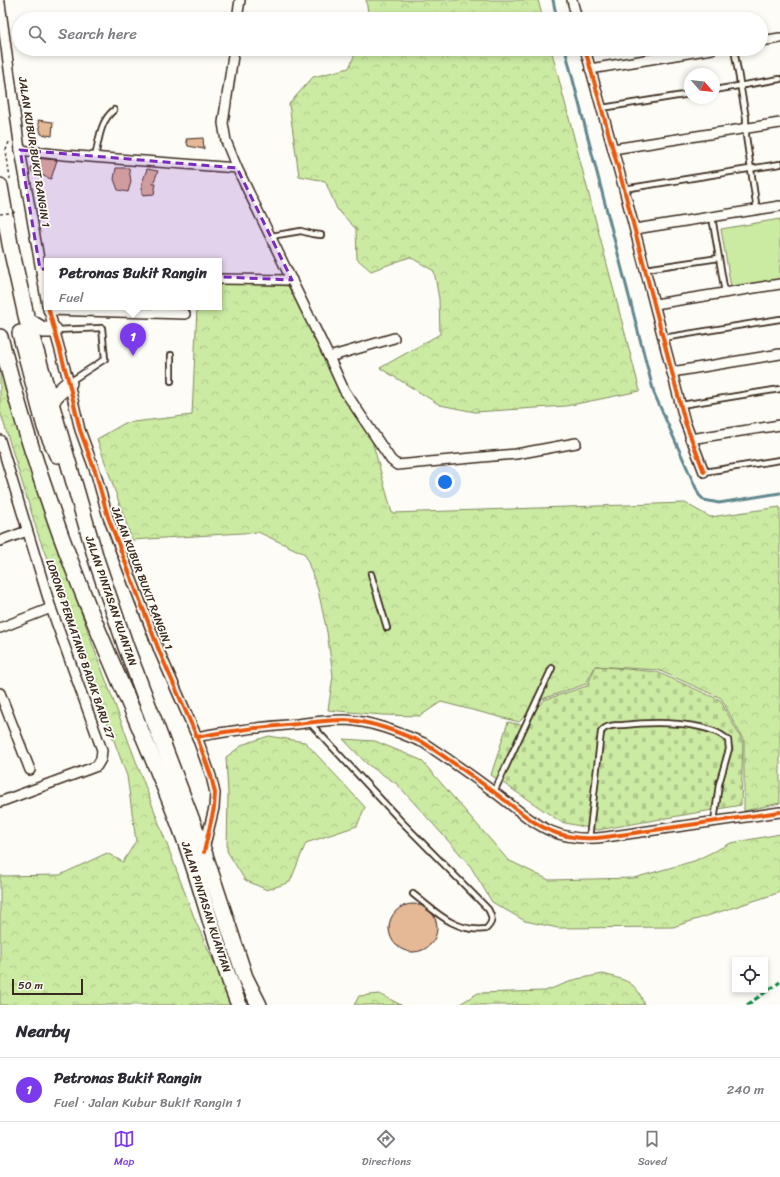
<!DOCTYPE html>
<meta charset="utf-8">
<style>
body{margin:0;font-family:Sriracha,sans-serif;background:#f7f7f7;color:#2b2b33}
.controls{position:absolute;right:12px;bottom:12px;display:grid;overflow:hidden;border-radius:0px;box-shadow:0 2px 6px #0003}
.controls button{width:36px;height:36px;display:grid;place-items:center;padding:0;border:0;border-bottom:1px solid #e1e1e2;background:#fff;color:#2b2b33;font:20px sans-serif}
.compass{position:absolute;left:684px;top:68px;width:36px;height:36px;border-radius:50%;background:#fff;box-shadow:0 2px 6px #0003;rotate:118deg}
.scale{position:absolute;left:12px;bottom:10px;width:71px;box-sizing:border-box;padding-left:4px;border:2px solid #3b2a1e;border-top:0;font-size:11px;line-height:14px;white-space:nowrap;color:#3b2a1e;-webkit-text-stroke:3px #fdfcf7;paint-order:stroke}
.you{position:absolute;left:445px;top:482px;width:14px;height:14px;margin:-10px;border:3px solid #fff;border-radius:50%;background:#1a73e8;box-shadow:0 0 0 6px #1a73e833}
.badge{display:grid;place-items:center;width:26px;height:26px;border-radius:50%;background:#7c3aed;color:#fff;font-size:13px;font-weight:700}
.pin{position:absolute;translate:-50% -33px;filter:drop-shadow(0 1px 2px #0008)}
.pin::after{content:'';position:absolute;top:21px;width:14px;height:12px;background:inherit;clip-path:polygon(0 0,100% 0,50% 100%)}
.popup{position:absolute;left:44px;top:258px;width:178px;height:52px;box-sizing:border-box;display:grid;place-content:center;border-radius:0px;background:#fff;filter:drop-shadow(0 1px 3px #0005);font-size:13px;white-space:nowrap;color:#7c7c81}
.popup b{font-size:15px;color:#2b2b33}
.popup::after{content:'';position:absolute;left:50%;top:100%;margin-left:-8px;border:8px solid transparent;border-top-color:#fff}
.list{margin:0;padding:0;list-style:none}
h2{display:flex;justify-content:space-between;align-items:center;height:52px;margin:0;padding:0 16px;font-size:17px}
h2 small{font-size:13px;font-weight:400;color:#7c7c81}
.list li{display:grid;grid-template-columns:26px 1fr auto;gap:12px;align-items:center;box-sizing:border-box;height:64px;padding:0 16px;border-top:1px solid #e1e1e2}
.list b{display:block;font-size:15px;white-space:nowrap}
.list p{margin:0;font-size:13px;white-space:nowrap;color:#7c7c81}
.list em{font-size:13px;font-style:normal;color:#7c7c81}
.icon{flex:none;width:22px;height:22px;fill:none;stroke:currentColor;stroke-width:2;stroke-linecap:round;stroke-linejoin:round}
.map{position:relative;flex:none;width:780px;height:1005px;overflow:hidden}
.search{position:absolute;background:#fff;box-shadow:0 2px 6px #0003;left:12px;right:12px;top:12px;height:44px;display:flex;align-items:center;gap:10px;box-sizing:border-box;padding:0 14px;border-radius:22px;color:#7c7c81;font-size:15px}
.sheet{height:116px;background:#fff}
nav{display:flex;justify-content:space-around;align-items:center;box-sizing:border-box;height:56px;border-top:1px solid #e1e1e2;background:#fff;font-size:11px;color:#7c7c81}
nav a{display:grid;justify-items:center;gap:2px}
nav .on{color:#7c3aed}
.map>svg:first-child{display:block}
</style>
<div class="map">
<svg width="780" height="1005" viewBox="0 0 780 1005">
<defs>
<pattern id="forest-crowns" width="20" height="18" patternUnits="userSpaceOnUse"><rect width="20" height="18" fill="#cbeaa2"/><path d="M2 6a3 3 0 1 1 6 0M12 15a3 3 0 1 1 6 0" fill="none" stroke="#afc98b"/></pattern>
<pattern id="cemetery-stones" width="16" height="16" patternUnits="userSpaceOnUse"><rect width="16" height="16" fill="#cbeaa2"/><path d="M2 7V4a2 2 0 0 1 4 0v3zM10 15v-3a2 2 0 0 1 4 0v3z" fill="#afc98b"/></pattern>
</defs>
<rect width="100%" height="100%" fill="#fdfcf7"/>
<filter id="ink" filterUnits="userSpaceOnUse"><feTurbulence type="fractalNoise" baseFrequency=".025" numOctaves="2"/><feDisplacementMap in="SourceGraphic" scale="8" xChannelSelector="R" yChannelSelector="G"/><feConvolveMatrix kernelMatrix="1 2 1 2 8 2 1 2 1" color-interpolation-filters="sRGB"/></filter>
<g filter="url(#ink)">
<g fill="url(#forest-crowns)" stroke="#838a60">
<polygon points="366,0 538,0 543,19 369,19"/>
<polygon points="357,49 551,49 640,391 566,406 475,412 440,405 380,368 440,334 439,299 434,271 410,257 371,271 357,259 356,229 337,209 325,181 299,176 289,104 313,77 349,68"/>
<polygon points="219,282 290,286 367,422 392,513 685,503 710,517 780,507 780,803 744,811 744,741 721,698 658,670 595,666 586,684 542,699 519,722 441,702 420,716 382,715 328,710 333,676 327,632 318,590 305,554 258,532 132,540 97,439 125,423 192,415 197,307 219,307"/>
<polygon points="0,364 37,489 95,651 195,920 233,1005 0,1005 0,876 60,875 107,853 123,862 136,841 127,776 39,537 0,411"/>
<polygon points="269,736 305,742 365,807 357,826 306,843 290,882 267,890 245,880 227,851 228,794 226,757 244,744"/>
<polygon points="343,739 375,741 421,760 508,860 549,880 634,878 694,861 731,843 780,834 780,890 775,894 673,927 558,928 525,921 492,902 469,864 397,784 367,764"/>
<path d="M603,974C625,980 637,981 644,1005H458L478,993L545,991L577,979Z"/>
<polygon points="380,994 401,1005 354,1005 359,996"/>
</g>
<polygon fill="url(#cemetery-stones)" stroke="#838a60" points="596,666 657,672 720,700 743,742 741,805 598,830 561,822 491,775 508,722 522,725 544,700 587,686"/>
<polygon fill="#cbeaa2" stroke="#838a60" points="780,219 780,279 731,287 721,229"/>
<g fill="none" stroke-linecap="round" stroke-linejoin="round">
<g stroke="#61888e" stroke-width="3">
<polyline points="553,0 557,19"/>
<polyline points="565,49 654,393 699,495 704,500 719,503 780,493"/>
</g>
</g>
<g fill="#e5b896" stroke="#3b2a1e">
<polygon points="38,120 53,122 52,136 41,134"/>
<polygon points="203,138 204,149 188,146 186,139"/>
<polygon points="34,158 57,160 51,179 31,171"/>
<polygon points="116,168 129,168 131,182 128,192 118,190 114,179"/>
<polygon points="147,169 158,171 153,184 156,184 154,194 142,195 142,183"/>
<circle cx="413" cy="928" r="24"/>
</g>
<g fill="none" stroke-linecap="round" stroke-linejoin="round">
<g stroke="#3b2a1e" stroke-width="8">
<g id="service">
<polyline points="734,49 746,118 746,136 757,210"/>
<polyline points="714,90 780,79"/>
<polyline points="602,108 690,94"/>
<path d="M95,157C99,140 100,121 114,110"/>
<polyline points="624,189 780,164"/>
<polyline points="712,217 725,293"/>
<polyline points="271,236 301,231 312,234 321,235"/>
<polyline points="645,269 719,258"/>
<polyline points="56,330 102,328 105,359 71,381"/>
<polyline points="663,338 780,319"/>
<polyline points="171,355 171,381"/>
<polyline points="681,405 780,389"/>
<polyline points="704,472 780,460"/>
<polyline points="371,574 387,628"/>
<path d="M309,722L400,820L488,909C493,918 493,922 486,929C455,933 435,911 413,894"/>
<polyline points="494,792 552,668"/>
<path d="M589,839L601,732C605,725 616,725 623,725C650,722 708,720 728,740L729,749L719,784L714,822"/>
</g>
</g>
<g stroke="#3b2a1e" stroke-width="12">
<g id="minor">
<polyline points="572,0 577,19"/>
<polyline points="0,3 20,150 47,305"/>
<polyline points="237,19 240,0"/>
<polyline points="761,41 780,38"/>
<polyline points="234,49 223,123 226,141 237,168 329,357 394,338"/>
<polyline points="585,49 624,189 685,422 704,472"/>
<polyline points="590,69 712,49"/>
<polyline points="613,149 780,123"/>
<polyline points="20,150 64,155 237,168"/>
<polyline points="635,229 780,206"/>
<polyline points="219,279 292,280"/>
<polyline points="655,304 780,284"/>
<polyline points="48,307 69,383 80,430 96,474 108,517 160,653 197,737 211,776 215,793 214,808 204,849"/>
<polyline points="48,310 185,314"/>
<polyline points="329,357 344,390 391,460 397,465 516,454 576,443"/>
<polyline points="672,372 780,354"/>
<polyline points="690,439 780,425"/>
<polyline points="0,440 51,608 102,750 101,759 97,766 0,802"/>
<polyline points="0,541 27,531"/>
<polyline points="0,628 51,608"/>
<polyline points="0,693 30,770"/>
<path d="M197,737C230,730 263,727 297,724C313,722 329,720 345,720C372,721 400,733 424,743C448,759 471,775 494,792C534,822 553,844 606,837L780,812"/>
</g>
</g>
<g stroke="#3b2a1e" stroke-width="18">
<g id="trunk">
<polyline points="0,186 10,244 27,320 97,562 126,647 204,852 245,977 259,1005"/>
<polyline points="27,320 43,330 54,330"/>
<polyline points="20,333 45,427 57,455"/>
<path d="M0,337C20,415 44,493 73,568C107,657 149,743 182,832C203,889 216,949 239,1005"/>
<polyline points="50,405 55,396 69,383"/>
</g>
</g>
<polyline stroke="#3b2a1e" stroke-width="1.5" stroke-dasharray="3 3" stroke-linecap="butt" points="9,142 6,150 10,179"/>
<use href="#service" stroke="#fdfcf7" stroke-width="4.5"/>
<use href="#minor" stroke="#fdfcf7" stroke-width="9"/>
<use href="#trunk" stroke="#fdfcf7" stroke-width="15"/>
<polyline stroke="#3b2a1e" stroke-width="1.5" stroke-dasharray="3 3" stroke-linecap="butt" points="0,214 16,212"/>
<polyline stroke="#00873e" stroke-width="3" stroke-dasharray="6 3" stroke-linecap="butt" points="747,1005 780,982"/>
<g stroke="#fdfcf7" stroke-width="6">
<g id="cycleway">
<polyline points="585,49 624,189 685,422 704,472"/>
<polyline points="48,307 69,383 80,430 96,474 108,517 160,653 197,737 211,776 215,793 214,808 204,852"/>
<path d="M197,737C230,730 263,727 297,724C313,722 329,720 345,720C372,721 400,733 424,743C448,759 471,775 494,792C534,822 553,844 606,837L780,812"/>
</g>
</g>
<use href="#cycleway" stroke="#e8590c" stroke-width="4"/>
</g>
</g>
<path fill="#7b2cbf" fill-opacity="0.2" stroke="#7b2cbf" stroke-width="3" stroke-dasharray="8 5" stroke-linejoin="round" d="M20,150L237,168L292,280L40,269Z"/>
<g text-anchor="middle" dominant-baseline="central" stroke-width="3.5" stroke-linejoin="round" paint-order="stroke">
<g font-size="11" fill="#3b2a1e" stroke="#fdfcf7">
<text transform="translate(34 152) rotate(81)">JALAN KUBUR BUKIT RANGIN 1</text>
<text transform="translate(142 578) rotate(69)">JALAN KUBUR BUKIT RANGIN 1</text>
<text transform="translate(111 601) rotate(71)">JALAN PINTASAN KUANTAN</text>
<text transform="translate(80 649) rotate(71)">LORONG PERMATANG BADAK BARU 27</text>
<text transform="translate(206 907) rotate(72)">JALAN PINTASAN KUANTAN</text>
</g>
</g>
</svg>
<div class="controls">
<button><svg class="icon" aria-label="locate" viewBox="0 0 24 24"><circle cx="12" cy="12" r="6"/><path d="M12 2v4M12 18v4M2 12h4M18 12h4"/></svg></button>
</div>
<svg class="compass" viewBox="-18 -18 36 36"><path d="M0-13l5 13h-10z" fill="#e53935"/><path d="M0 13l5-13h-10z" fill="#7c7c81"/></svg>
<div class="scale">50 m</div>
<div class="you"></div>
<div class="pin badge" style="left:133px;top:356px">1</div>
<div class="popup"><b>Petronas Bukit Rangin</b>Fuel</div>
<div class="search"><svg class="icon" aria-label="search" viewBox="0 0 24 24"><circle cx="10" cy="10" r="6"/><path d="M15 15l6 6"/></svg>Search here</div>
</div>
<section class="sheet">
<h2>Nearby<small></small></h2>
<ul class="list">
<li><span class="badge">1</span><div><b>Petronas Bukit Rangin</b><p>Fuel · Jalan Kubur Bukit Rangin 1</p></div><em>240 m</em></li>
</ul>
</section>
<nav>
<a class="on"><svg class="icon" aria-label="map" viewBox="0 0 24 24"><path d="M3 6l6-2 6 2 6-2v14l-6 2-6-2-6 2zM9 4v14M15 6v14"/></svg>Map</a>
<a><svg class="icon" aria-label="directions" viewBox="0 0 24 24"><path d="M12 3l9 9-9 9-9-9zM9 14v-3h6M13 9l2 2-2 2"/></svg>Directions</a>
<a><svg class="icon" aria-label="saved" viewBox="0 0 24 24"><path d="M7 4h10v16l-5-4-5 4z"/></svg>Saved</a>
</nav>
